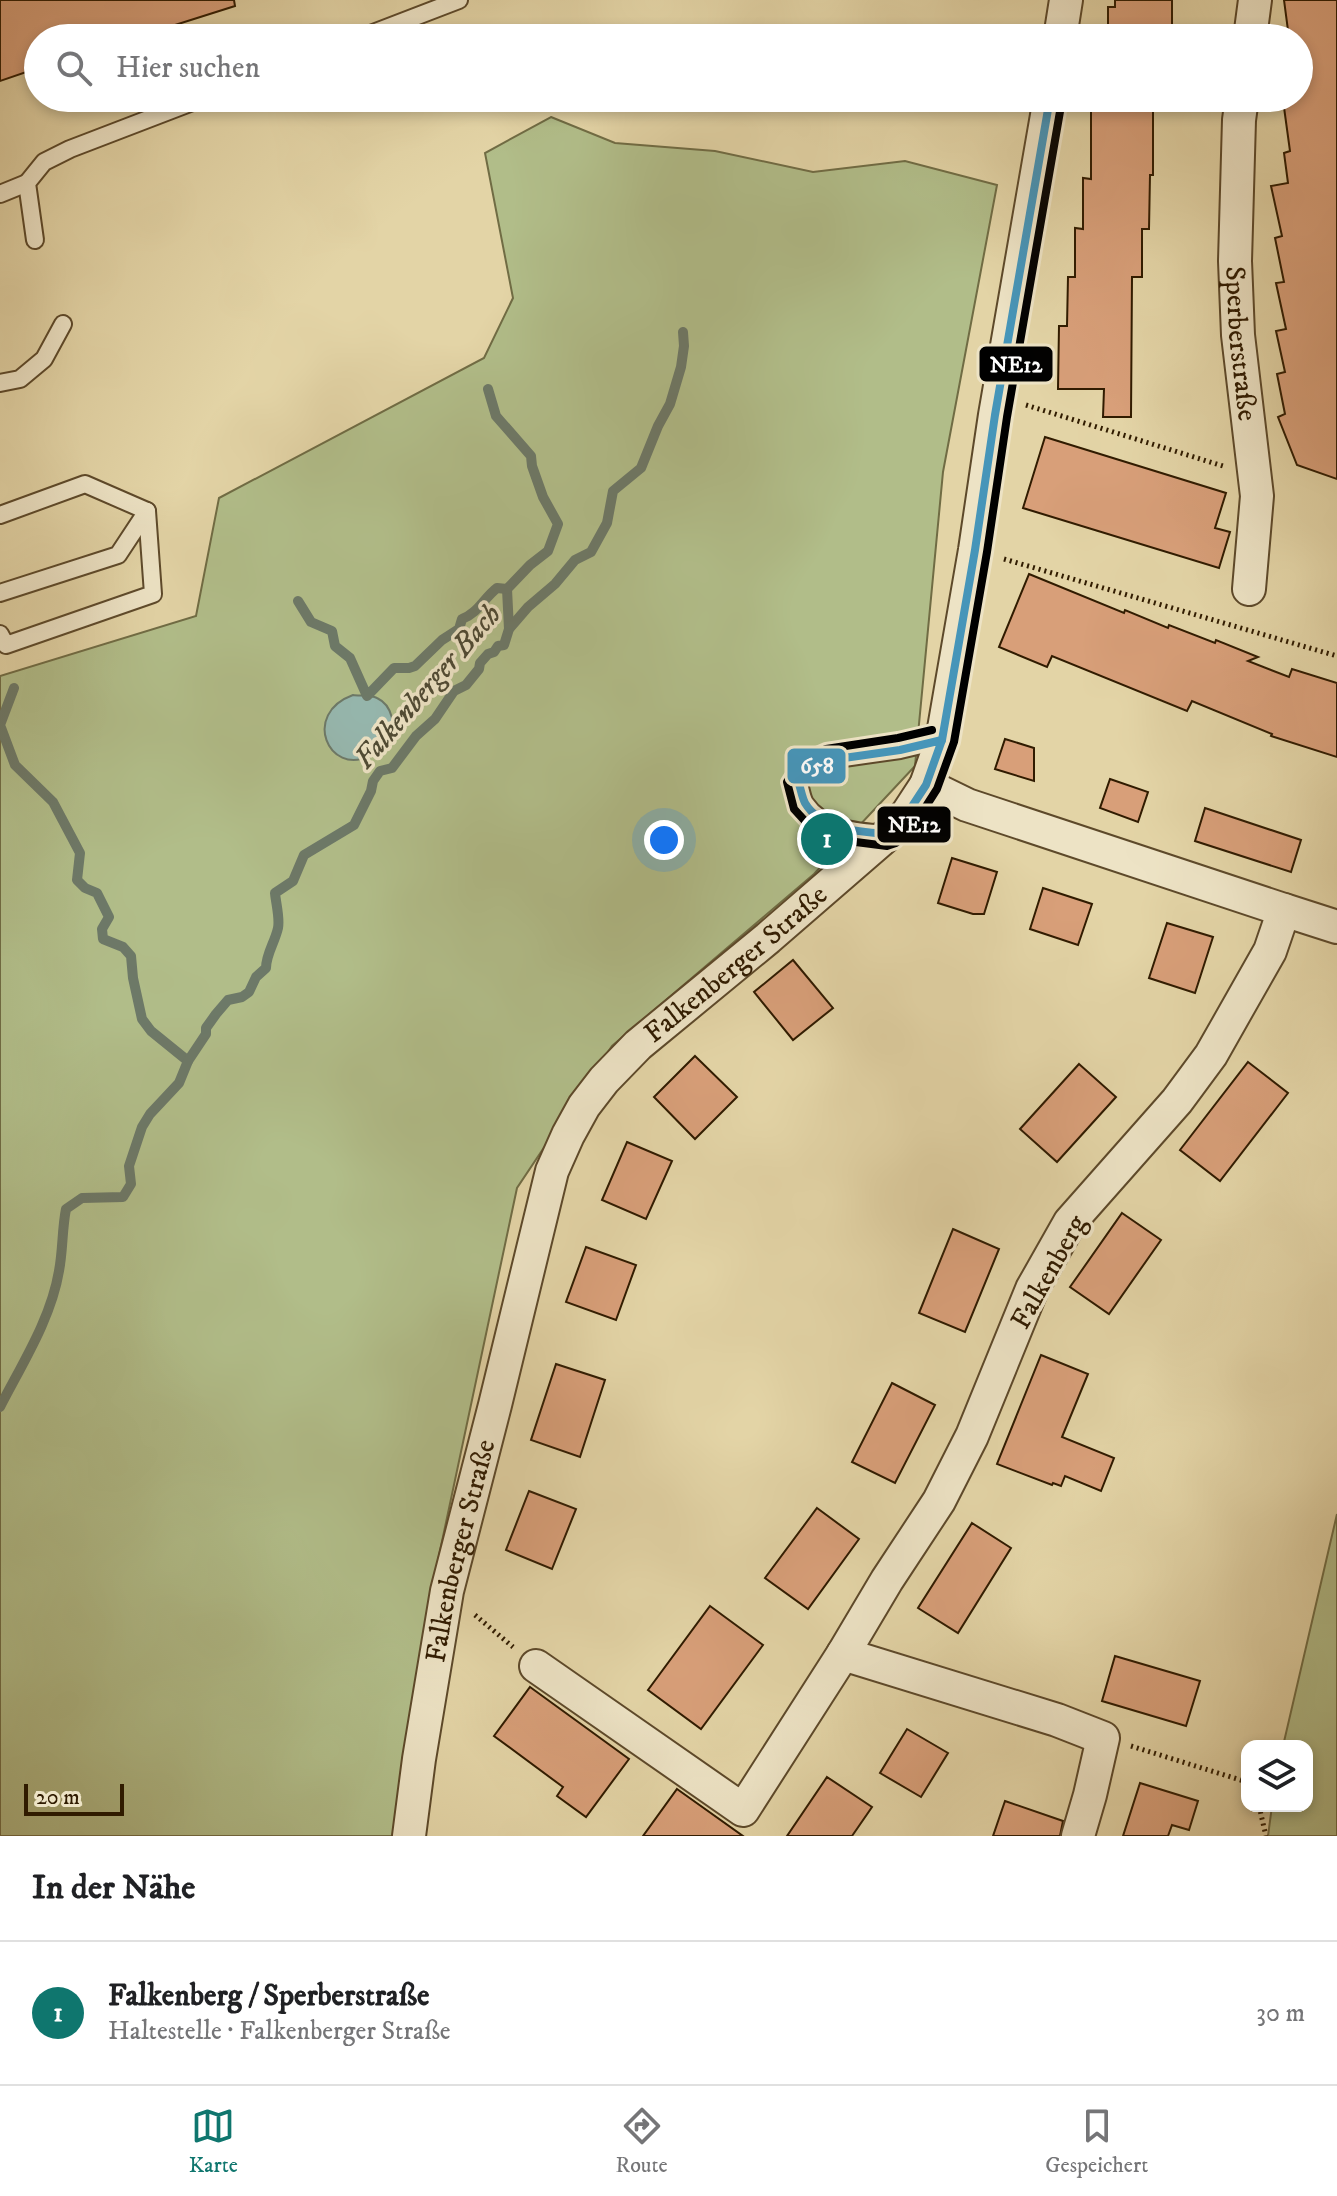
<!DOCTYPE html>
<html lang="de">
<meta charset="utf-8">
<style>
body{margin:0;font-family:"IM FELL DW Pica",serif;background:#f2f2f2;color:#202124}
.controls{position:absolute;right:24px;bottom:24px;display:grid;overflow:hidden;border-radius:16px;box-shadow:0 4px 12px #0003}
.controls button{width:72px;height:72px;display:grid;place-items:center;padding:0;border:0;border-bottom:2px solid #e0e0e0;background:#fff;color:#202124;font:40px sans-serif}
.scale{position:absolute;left:24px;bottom:20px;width:100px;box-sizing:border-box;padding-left:8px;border:4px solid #301b00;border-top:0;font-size:22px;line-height:28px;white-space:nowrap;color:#301b00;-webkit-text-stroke:6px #ede3c5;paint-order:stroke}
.you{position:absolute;left:664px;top:840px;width:28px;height:28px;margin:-20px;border:6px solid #fff;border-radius:50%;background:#1a73e8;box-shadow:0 0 0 12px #1a73e833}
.badge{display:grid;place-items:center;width:52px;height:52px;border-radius:50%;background:#0f766e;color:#fff;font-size:26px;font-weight:700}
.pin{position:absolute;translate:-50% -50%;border:4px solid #fff;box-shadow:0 2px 8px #0006}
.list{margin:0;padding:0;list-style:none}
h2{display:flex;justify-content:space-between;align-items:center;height:104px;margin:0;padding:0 32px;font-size:34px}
h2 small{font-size:26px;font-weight:400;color:#757577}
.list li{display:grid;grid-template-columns:52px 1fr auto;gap:24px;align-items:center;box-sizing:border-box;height:144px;padding:0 32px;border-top:2px solid #e0e0e0}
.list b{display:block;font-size:30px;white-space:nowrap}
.list p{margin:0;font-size:26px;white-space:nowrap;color:#757577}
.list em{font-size:26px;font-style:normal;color:#757577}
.icon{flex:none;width:44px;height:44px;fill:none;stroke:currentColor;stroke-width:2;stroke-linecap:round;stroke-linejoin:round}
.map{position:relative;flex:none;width:1337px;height:1836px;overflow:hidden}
.search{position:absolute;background:#fff;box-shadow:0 4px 12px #0003;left:24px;right:24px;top:24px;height:88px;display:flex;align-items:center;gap:20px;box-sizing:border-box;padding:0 28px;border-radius:44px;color:#757577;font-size:30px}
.sheet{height:248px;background:#fff}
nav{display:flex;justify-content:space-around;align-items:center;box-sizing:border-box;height:112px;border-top:2px solid #e0e0e0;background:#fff;font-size:22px;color:#757577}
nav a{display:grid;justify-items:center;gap:4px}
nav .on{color:#0f766e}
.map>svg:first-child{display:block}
</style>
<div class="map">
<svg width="1337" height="1836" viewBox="0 0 1337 1836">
<rect width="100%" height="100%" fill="#e3d4a6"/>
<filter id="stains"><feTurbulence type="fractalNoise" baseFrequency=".0025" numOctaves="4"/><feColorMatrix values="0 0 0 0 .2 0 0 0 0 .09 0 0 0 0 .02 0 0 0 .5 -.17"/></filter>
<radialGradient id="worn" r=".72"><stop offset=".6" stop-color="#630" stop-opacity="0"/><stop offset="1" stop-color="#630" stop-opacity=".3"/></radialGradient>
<g fill="#b1bd89" stroke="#706c44" stroke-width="2">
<polygon points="551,117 615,143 715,151 813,172 905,161 997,185 943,472 915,766 814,874 612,1046 517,1188 427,1612 395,1836 0,1836 0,676 196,616 219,498 484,358 513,298 485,153"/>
<polygon points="1337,1514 1337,1836 1268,1836 1272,1806 1307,1806 1307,1746 1283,1746"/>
</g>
<path fill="#96b7ae" stroke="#6d7968" stroke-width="2" d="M353,695C359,696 371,695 377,698C392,705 398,728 387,739C382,745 376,753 369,756C329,776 301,714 353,695Z"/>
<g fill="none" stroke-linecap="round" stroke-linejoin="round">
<g stroke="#6d7968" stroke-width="10">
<polyline points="488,389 496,416 531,456 532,466 543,497 558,524 548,551 530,565 507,589 509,629"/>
<path d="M298,601L311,622L332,631L335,646L350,658L367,696L394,668H409L415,666L442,640L459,629L462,619C477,614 484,598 497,588L507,589"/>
<polyline points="14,688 0,725 15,765 53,802 80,853 77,880 85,888 97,893 109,917 102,929 103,939 123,947 131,956 133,978 142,1019 151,1031 188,1061"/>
<path d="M0,1407C22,1364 51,1319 59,1271C63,1250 62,1229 66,1209L82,1198L123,1197L131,1184L129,1166L142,1127L150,1114L179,1083L188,1061L206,1034V1028L216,1014L228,1000L242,997L249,992L256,977L266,968C266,954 275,942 278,928C280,918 276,904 275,893L293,881L304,855L354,825L371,791L373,781L380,771L392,768L416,736L435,719L454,691L466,685L479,669L480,663L488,654L494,652L498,646L504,645L509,629L528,607L555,584L575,560L591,552L607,523L613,491L641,468L658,426L670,404L681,367L684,346L683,332"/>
</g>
</g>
<g fill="#d89f79" stroke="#301b00" stroke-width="2">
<polygon points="0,0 234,0 235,6 134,38 38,38 38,68 0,81"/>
<polygon points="1115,0 1172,0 1172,38 1108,38 1108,7 1115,7"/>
<polygon points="1284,0 1337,0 1337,479 1297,465 1278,417 1285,414 1277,374 1285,372 1276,331 1286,329 1276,283 1284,282 1275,238 1282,236 1271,186 1288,183 1284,153 1290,151 1283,100 1299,98 1299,38 1289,38"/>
<polygon points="1099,98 1153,98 1153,175 1150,175 1149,229 1142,229 1142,277 1132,277 1131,417 1103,417 1104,389 1058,389 1059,326 1067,326 1068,277 1075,277 1075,228 1083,229 1083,178 1091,179 1091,101 1099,101"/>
<polygon points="1045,437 1226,493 1215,528 1230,532 1219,568 1023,508"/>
<polygon points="1029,574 1124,613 1125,610 1168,628 1169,625 1215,643 1216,640 1258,657 1248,661 1289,677 1292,669 1337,683 1337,757 1271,736 1272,734 1192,701 1187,711 1052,656 1047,667 999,647"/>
<polygon points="1005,739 1034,748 1034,781 995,769"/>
<polygon points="1110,779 1148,792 1138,822 1100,808"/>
<polygon points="1205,808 1301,840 1291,872 1195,841"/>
<polygon points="952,858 997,872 984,914 973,914 938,903"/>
<polygon points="1043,888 1092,904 1078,945 1030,929"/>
<polygon points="1167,923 1213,937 1195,993 1149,978"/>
<polygon points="793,960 833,1008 793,1040 754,992"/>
<polygon points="695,1056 737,1097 695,1139 654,1097"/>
<polygon points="1248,1062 1288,1093 1220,1181 1180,1150"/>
<polygon points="1079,1064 1116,1097 1057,1162 1020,1129"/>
<polygon points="627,1142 672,1161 646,1219 602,1200"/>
<polygon points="1122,1213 1161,1240 1109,1314 1070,1287"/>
<polygon points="953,1229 999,1249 965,1332 919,1313"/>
<polygon points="586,1247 636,1265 616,1320 566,1302"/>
<polygon points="1041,1355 1088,1374 1062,1437 1114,1458 1101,1491 1065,1476 1061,1486 1053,1483 1052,1485 997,1464"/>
<polygon points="556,1364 605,1380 580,1457 531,1440"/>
<polygon points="892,1383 935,1405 895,1483 852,1462"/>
<polygon points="529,1491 576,1509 552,1569 506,1550"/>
<polygon points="817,1508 859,1539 808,1609 765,1578"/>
<polygon points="972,1523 1011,1548 958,1633 918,1608"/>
<polygon points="710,1606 763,1645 701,1729 648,1690"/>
<polygon points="1115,1656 1200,1681 1186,1726 1102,1701"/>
<polygon points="530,1687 629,1759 586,1817 557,1796 563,1787 494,1736"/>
<polygon points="907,1729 948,1753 921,1797 880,1773"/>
<polygon points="827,1777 872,1807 852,1836 787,1836"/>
<polygon points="1140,1783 1198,1801 1189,1830 1172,1825 1168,1836 1123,1836"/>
<polygon points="677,1789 743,1836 643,1836"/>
<polygon points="1005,1801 1063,1821 1060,1836 993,1836"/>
</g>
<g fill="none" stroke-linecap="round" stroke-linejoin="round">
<g stroke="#5d492a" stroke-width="20">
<g id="lane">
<polyline points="360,38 459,0"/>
<polyline points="0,194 27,183"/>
<polyline points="35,240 27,183 44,162 70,149 203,98"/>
<polyline points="0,383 20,379 44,359 63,324"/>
<polyline points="0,515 85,484 147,511 153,594 6,645 0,634"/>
<polyline points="0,593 118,555 147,511"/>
<path d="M886,834C857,832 823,830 805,803C802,798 801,790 799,784L809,769L830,760L900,750L942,740"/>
</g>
</g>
<g stroke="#5d492a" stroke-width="36">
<g id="street">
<polyline points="1060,38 1066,0"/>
<polyline points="1250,38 1255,0"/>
<path id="s1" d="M1242,98L1239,120L1235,261L1238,335L1257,496L1249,589"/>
<polyline points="926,785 967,805 1284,910 1270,951 1211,1055 1177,1101 1070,1222 1032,1289 972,1436 939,1501 887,1580 843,1654 1057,1720 1103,1738 1090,1795 1078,1836"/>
<polyline points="1284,910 1337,927"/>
<polyline points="536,1666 743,1810 843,1654"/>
<path id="s2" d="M409,1836L419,1759L447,1591L495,1405L552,1171L568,1135L584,1106L604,1080L638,1045L768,938L888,834L907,814L926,785L942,740L975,550L995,415L1050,98"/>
</g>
</g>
<g stroke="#301b00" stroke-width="5" stroke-dasharray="2 4" stroke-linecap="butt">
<polyline points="1026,405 1223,466"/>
<polyline points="1004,559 1337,656"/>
<polyline points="475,1615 513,1647"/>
<polyline points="1131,1746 1247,1782"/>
<polyline points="1259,1806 1266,1836"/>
</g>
<use href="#lane" stroke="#ede3c5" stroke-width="16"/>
<use href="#street" stroke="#ede3c5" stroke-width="32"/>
<g stroke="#ede3c5" stroke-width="14">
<g id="bus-1">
<path d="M942,740L926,785L907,814L888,834C860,832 821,830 805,803C802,797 801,790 799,784L809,769L830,760L900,750Z"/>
<polyline points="942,740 975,550 995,415 1050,98"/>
</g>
</g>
<g stroke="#ede3c5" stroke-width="14">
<polyline id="bus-2" points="932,730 898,738 826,749 801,760 787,782 794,809 805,821 815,829 840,840 887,846 896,843 916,822 937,789 954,742 987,552 1007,417 1062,100"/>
</g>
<use href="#bus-1" stroke="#4695b9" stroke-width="8"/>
<use href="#bus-2" stroke="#000" stroke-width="8"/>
</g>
<g text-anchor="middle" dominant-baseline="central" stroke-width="7" stroke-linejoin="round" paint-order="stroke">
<g font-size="28" fill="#301b00" stroke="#ede3c5">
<text stroke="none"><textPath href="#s1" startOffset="246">Sperberstraße</textPath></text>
<text stroke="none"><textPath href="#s2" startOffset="962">Falkenberger Straße</textPath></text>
<text transform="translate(1049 1272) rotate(-61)">Falkenberg</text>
<text stroke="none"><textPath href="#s2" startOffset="290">Falkenberger Straße</textPath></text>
</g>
<g font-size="30" font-style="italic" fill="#4f4a34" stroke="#ede3c5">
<text transform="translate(428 687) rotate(-49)">Falkenberger Bach</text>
</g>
</g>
<g stroke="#ede3c5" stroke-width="3">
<rect x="978" y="345" width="76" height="38" rx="8" fill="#000"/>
<rect x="786" y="747" width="61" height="38" rx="8" fill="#4695b9"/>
<rect x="876" y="805" width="76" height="39" rx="8" fill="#000"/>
</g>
<g font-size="22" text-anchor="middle" font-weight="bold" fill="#fff">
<text x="1016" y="372">NE12</text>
<text x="817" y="773">658</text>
<text x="914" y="832">NE12</text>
</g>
<rect width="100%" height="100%" filter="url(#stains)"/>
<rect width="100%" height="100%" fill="url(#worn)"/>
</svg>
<div class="controls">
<button><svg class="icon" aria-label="layers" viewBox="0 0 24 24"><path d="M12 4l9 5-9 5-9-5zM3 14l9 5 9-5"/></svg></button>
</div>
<div class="scale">20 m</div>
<div class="you"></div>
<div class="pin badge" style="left:827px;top:839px">1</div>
<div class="search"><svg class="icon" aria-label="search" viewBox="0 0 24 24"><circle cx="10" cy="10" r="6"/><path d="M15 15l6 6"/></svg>Hier suchen</div>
</div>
<section class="sheet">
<h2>In der Nähe<small></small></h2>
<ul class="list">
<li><span class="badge">1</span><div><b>Falkenberg / Sperberstraße</b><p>Haltestelle · Falkenberger Straße</p></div><em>30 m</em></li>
</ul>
</section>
<nav>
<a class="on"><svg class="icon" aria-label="map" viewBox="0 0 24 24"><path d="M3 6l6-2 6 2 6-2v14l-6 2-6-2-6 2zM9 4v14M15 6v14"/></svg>Karte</a>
<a><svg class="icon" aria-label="directions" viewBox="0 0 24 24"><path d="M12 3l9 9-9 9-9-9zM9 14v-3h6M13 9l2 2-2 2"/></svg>Route</a>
<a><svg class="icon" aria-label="saved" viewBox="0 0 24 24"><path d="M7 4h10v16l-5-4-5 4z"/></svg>Gespeichert</a>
</nav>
